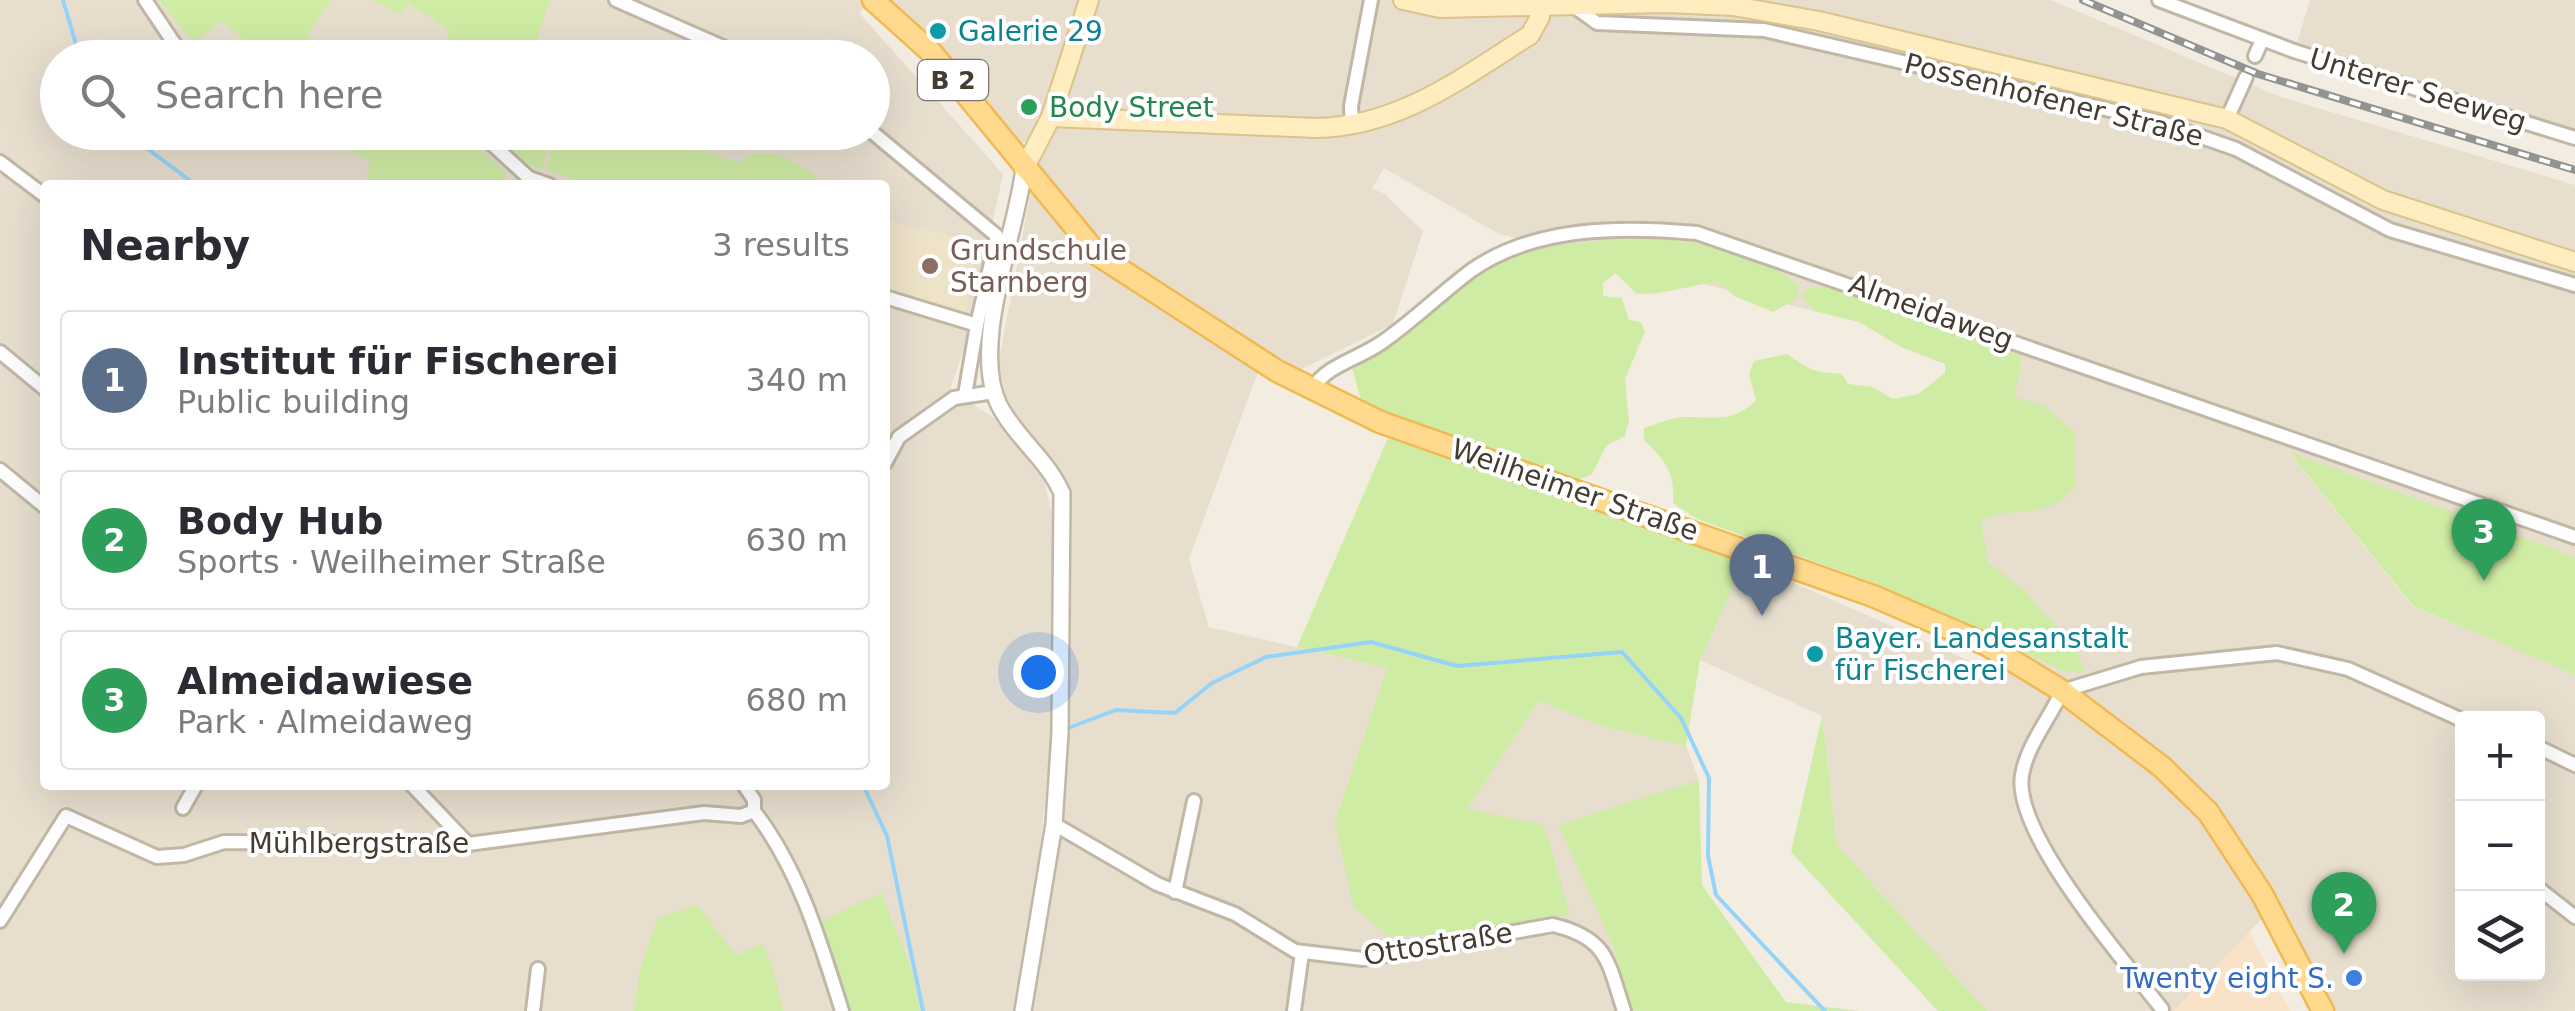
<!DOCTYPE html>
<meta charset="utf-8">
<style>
body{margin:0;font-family:"DejaVu Sans",sans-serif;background:#f7f7f7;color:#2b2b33}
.controls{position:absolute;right:30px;bottom:30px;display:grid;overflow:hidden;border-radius:10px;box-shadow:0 10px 40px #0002}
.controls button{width:90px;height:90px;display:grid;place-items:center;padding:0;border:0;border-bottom:2px solid #e1e1e2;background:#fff;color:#2b2b33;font:50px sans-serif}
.you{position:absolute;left:1038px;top:672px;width:35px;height:35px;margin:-25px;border:8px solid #fff;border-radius:50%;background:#1a73e8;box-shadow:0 0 0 15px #1a73e833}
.badge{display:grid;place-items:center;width:65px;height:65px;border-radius:50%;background:#7c3aed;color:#fff;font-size:32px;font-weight:700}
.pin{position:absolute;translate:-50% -82px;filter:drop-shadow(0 2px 5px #0008)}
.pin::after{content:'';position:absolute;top:52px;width:35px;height:30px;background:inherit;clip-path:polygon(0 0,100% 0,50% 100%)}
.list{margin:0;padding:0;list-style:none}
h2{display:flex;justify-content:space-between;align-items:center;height:130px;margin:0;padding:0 40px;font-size:42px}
h2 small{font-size:32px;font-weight:400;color:#7c7c81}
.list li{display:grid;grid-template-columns:65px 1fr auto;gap:30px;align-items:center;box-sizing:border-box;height:140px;margin:0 20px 20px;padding:0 20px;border:2px solid #e1e1e2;border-radius:10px}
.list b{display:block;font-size:38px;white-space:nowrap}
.list p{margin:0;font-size:32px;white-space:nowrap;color:#7c7c81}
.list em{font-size:32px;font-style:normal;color:#7c7c81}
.icon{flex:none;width:55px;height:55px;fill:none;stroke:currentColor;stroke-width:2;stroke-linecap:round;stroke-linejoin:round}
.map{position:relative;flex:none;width:2575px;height:1011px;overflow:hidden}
.search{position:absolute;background:#fff;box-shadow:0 10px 40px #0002;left:40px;top:40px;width:850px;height:110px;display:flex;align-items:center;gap:25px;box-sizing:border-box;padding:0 35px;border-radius:55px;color:#7c7c81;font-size:38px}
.panel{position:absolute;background:#fff;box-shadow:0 10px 40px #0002;left:40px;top:180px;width:850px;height:610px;border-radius:10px}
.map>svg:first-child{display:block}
</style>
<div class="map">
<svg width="2575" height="1011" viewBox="0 0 2575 1011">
<rect width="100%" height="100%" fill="#f3ede1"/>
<g fill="#e7dece" fill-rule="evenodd">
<path d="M0,0H866L860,14L1003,174L969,334L950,390L996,419L1020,446L1044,480L1054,523L1053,726L1023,1011H0ZM58,58H872V132H58ZM45,185H885V785H45Z"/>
<polygon points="888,0 1087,0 1046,115 1025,143 996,130"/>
<path d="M1094,0H2051L2281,97L2575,185V557L2290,454L2412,606L2575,675V1011H2335L2277,903L2174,1011H1987L1837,845L1822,716L1700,660L1745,561L1988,669L1970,506L2023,362L1499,234L1384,168L1372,189L1383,193L1423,231L1393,324L1292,374L1101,251L1032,157ZM2462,718H2538V974H2462Z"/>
<polygon points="2310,0 2575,0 2575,130 2296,46"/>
<polygon points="1033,180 1097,258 1262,361 1189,559 1209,627 1387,668 1335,821 1466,810 1539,701 1604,727 1686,746 1699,780 1560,825 1615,951 1631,1011 1031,1011 1070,705 1066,491 1057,466 1009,406 998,365"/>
</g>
<polygon fill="#f8e2c8" points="2249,932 2290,1011 2174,1011"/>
<polygon fill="#eee2c9" points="885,220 979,242 965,314 885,290"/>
<g fill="#cfeca4">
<polygon points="158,0 331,0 307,35 337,57 265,57 222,21 194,42"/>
<polygon points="373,0 550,0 536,42 572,57 460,57 444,44 450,31 408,3 400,14"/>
<path d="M647,132L739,163C763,142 794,160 817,177L816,185H591L546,170L557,133Z"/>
<polygon points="318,133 460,133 504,171 509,185 365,185 370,161"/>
<polygon points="493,133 552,133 542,170 523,162"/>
<path d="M1651,236C1701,245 1760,250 1798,286L1797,299L1773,312L1734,296L1718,282C1691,285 1664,295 1637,294L1615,273L1603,283V296L1622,298L1629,320L1641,322L1645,332L1625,379L1629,421L1625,436L1607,445L1592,474L1571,483L1382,415L1361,400L1352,368C1405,329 1461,270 1526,252C1566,241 1610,241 1651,236Z"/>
<path d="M1828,287L2023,357L2014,397L2044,406L2075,433L2076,486C2042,525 2018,502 1981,521L1988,562L2022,589L2074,645L2084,669L2080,673L2061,670L1874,583L1697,519L1673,503C1675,472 1666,461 1644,440V428C1658,424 1671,417 1685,417C1715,417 1733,423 1756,400L1749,374L1754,361L1787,354C1814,372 1810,371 1842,374L1848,384L1873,387L1893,399L1918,394L1945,373V364L1901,347L1859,322L1814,311L1802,296L1808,288Z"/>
<polygon points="1388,438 1745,561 1700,660 1686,746 1604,727 1539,701 1467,809 1544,825 1570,914 1500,931 1390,937 1353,906 1335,821 1387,668 1297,647"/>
<polygon points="2289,452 2575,557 2575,675 2413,606"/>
<polygon points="1822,716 1837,845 1987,1011 1938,1011 1791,852"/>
<polygon points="1699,780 1702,885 1786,1002 1859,1011 1631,1011 1615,951 1559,825"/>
<polygon points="881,893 912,970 920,1011 842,1011 813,925"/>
<polygon points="697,905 736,955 762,944 771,961 783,1011 634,1011 641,966 657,919"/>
</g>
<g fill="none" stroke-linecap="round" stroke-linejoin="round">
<g stroke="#95d4f8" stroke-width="4">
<polyline points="63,0 80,58"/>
<polyline points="125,132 196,185"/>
<polyline points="1071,727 1116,710 1175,713 1212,683 1266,657 1371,642 1457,666 1622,652 1681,718 1709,778 1708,856 1716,895 1825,1011"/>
<polyline points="863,785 887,836 923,1011"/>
</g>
<g stroke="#c1b7a6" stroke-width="18">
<g id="minor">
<polyline points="145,0 184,58"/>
<polyline points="616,0 748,58"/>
<polyline points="2159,0 2294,51 2575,138"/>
<polyline points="1572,5 1597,23 1764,30 2153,120 2236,149 2390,230 2575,285"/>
<polyline points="2255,56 2262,40"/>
<polyline points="2227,119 2246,77"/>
<polyline points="1352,125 1351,106 1371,0"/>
<polyline points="479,132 529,178 549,185"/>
<polyline points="872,132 997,236 977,325"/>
<polyline points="0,162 45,196"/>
<polyline points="885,297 977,325 965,395"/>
<polyline points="0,352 45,389"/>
<path d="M1312,389C1327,365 1358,359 1381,343C1413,321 1441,293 1472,270C1535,226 1623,226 1697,233L2575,537"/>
<polyline points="885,463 899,437 954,398 994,392"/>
<polyline points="0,470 45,507"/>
<polyline points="2538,747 2575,765"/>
<polyline points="412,785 468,844"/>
<polyline points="183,808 196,785"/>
<path d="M754,811C799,869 820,941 842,1011"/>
<path d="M1054,824L1157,884L1235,914L1295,951L1363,959L1553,925C1608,938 1608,962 1624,1011"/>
<polyline points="2538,888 2575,917"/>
<polyline points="1175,892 1194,801"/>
<polyline points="0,921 66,816 157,857 184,855 224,842 468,844 704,813 741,816 754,811 754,800 744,785"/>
<path d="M2162,1009C2126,963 2012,833 2022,775C2027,745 2050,718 2062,691L2141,667L2277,653L2348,669L2462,720"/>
<polyline points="533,1011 538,969"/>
<polyline points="1294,1011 1302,953"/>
</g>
</g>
<g stroke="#c1b7a6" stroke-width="20">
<path id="tertiary" d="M1023,1011L1054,824L1060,733L1062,493C1047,459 1016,438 999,405C970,345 1016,234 1024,169"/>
</g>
<g stroke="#dbc38d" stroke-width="22">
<g id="secondary">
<polyline points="1403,0 1440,8 1667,3 1733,6 1819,21 2227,119 2383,200 2575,262"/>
<path d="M1051,117L1316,128C1399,127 1463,77 1530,35L1540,17V5"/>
<polyline points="1024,169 1051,117 1089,0"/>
</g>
</g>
<g stroke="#f0b952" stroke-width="25">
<polyline id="primary" points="873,0 932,53 1098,255 1277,371 1380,422 1873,596 1987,645 2062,691 2162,767 2208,812 2262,894 2323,1011"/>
</g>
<use href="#minor" stroke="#fff" stroke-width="12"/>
<use href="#tertiary" stroke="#fff" stroke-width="15"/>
<use href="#secondary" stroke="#ffedbf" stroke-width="18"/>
<use href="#primary" stroke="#ffda8e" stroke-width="20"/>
<g stroke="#939393" stroke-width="8">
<polyline id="rail" points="2083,0 2258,74 2575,170"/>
</g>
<use href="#rail" stroke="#fff" stroke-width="4" stroke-dasharray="11" stroke-linecap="butt"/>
</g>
<g fill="#0f9aa8" stroke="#fff" stroke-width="4">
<circle cx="938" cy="31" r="10"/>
<circle cx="1815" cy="654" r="10"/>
</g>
<circle fill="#2e9e5b" stroke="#fff" stroke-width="4" cx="1029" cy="107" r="10"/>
<circle fill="#8d6e63" stroke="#fff" stroke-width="4" cx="930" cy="266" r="10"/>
<circle fill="#3f7fe0" stroke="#fff" stroke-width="4" cx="2354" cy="978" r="10"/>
<g text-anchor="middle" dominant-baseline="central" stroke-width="8" stroke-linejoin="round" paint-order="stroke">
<rect fill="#fff" stroke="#7c766f" stroke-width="2.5" x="918" y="60" width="70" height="40" rx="8"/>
<g font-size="25" font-weight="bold" fill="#443c31">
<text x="953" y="80">B 2</text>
</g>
<g font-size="28" fill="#0d838f" stroke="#fff" text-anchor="start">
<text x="958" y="31">Galerie 29</text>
<text x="1835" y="638">Bayer. Landesanstalt<tspan x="1835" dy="32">für Fischerei</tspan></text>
</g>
<g font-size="28" fill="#443c31" stroke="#fff">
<text transform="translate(2418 90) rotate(17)">Unterer Seeweg</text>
<text transform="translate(2054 100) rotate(14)">Possenhofener Straße</text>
<text transform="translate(1931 312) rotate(20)">Almeidaweg</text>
<text transform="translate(1575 490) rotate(19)">Weilheimer Straße</text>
<text x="359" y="843">Mühlbergstraße</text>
<text transform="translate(1438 944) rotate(-9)">Ottostraße</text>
</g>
<g font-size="28" fill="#27864d" stroke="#fff" text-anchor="start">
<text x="1049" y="107">Body Street</text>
</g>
<g font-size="28" fill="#785e54" stroke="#fff" text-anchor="start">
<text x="950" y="250">Grundschule<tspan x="950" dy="32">Starnberg</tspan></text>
</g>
<g font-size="28" fill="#366cbe" stroke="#fff" text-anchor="end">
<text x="2334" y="978">Twenty eight S.</text>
</g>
</g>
</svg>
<div class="controls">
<button>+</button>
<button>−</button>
<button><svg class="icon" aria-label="layers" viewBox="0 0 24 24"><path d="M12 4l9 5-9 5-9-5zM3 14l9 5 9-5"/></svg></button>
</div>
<div class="you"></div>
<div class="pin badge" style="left:1762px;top:616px;background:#5c6f8a">1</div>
<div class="pin badge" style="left:2344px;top:954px;background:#2e9e5b">2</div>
<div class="pin badge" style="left:2484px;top:581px;background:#2e9e5b">3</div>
<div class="search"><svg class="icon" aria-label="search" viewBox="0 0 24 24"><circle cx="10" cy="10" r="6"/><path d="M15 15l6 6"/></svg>Search here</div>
<section class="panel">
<h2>Nearby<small>3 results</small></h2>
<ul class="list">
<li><span class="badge" style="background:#5c6f8a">1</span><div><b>Institut für Fischerei</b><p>Public building</p></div><em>340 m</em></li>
<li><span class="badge" style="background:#2e9e5b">2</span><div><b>Body Hub</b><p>Sports · Weilheimer Straße</p></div><em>630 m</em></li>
<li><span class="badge" style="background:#2e9e5b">3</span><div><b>Almeidawiese</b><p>Park · Almeidaweg</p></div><em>680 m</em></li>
</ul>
</section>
</div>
